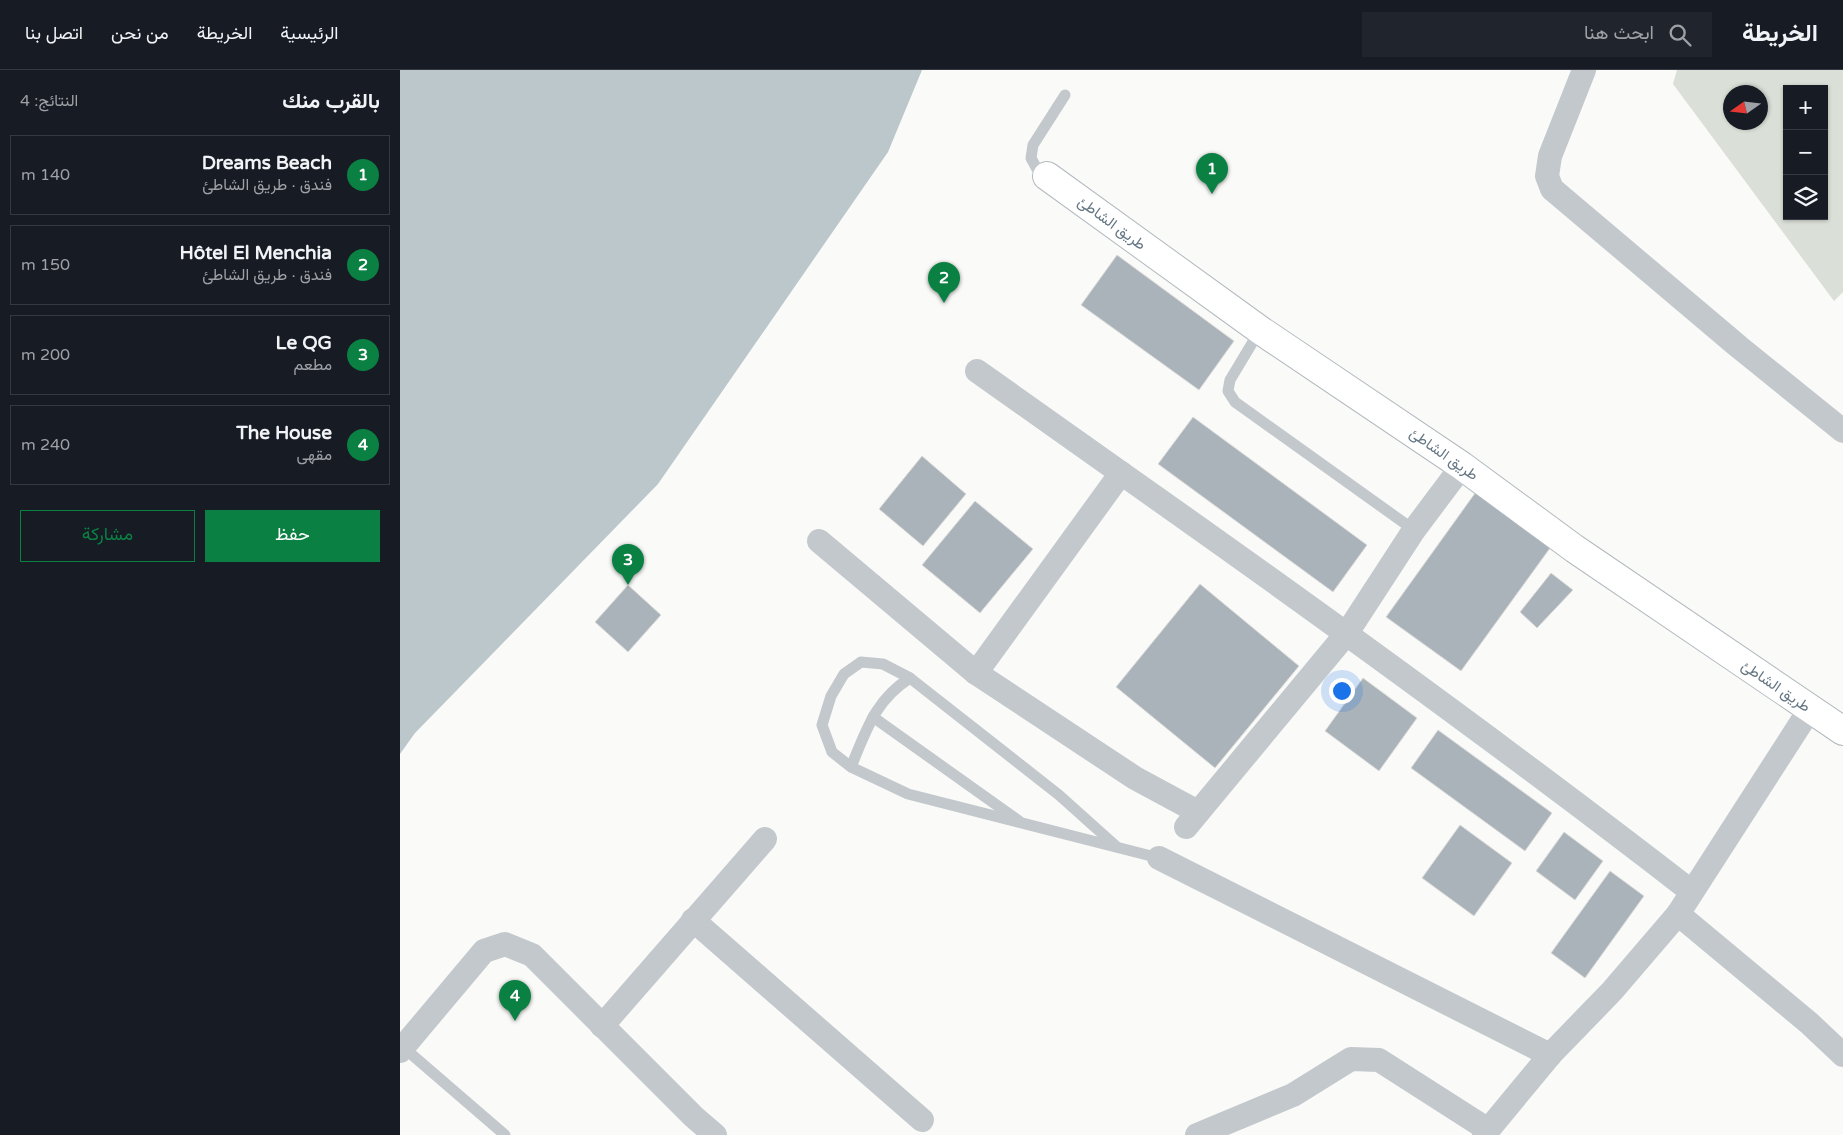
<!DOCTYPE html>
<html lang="ar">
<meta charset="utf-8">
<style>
body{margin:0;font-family:"Varela Round",Vazirmatn,sans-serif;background:#20242c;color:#f1f3f6;direction:rtl}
.controls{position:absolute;right:15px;top:15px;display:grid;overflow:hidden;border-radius:0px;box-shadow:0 1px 4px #0004}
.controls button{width:45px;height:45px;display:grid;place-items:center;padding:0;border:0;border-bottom:1px solid #363941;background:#171b24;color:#f1f3f6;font:25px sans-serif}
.compass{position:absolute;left:1323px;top:15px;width:45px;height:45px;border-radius:50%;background:#171b24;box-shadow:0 1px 4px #0004;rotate:256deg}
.you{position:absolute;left:941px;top:620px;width:18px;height:18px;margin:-12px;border:4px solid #fff;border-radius:50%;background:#1a73e8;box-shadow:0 0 0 8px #1a73e833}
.badge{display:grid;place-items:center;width:32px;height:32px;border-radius:50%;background:#0b8043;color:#fff;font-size:16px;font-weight:700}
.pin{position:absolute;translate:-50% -41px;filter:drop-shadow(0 1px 2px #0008)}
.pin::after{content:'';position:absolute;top:26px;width:18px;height:15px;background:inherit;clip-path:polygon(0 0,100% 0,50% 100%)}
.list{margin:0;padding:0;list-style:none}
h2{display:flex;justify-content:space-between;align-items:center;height:65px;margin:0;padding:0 20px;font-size:21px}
h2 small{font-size:16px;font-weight:400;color:#9ea1a6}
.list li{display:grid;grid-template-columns:32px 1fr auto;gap:15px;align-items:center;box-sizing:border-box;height:80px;margin:0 10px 10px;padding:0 10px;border:1px solid #363941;border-radius:0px}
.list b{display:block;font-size:19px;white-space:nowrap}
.list p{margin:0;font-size:16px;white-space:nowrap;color:#9ea1a6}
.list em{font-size:16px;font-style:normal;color:#9ea1a6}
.actions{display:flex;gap:10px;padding:15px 20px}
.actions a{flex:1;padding:11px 0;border:1px solid #0b8043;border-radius:0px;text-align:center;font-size:18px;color:#0b8043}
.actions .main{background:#0b8043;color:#fff}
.icon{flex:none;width:28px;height:28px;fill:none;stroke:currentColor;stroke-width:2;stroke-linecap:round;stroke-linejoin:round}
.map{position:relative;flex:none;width:1443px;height:1065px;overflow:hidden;direction:ltr}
header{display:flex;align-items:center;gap:30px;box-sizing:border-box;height:70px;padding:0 25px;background:#171b24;border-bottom:1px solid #363941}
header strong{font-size:24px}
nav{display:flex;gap:28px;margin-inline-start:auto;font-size:18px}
.search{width:350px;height:45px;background:#20242c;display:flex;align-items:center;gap:12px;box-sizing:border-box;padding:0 18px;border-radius:0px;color:#9ea1a6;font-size:19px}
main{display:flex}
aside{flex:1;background:#171b24}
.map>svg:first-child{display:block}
</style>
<header>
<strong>الخريطة</strong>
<div class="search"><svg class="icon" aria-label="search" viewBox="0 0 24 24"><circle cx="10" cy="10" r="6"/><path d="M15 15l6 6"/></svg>ابحث هنا</div>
<nav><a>الرئيسية</a><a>الخريطة</a><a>من نحن</a><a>اتصل بنا</a></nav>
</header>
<main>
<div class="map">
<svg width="1443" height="1065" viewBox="0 0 1443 1065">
<rect width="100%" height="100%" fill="#fafaf8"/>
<path fill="#dadfd7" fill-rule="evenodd" d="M1277,0H1443V222L1434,231L1273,14ZM1387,19H1424V146H1387ZM1330,22H1360V52H1330Z"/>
<polygon fill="#bbc7cb" points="0,0 522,0 488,82 258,414 15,663 0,684"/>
<g fill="#aab3b9" stroke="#dcdcda">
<polygon points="717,185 834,271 799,320 681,235"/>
<polygon points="793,347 967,475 933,522 758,394"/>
<polygon points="522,386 566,424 523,476 479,439"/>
<polygon points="1078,419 1153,474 1061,601 986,547"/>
<polygon points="575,431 633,479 580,543 522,495"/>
<polygon points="1151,503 1173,520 1137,558 1120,542"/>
<polygon points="800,514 899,596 815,698 716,617"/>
<polygon points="228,515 261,545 228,582 195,552"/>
<polygon points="963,608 1017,648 979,701 925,661"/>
<polygon points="1038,660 1152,743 1125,781 1011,698"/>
<polygon points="1060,755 1112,793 1074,846 1022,808"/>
<polygon points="1164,762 1203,791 1175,830 1136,801"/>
<polygon points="1210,801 1244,826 1185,908 1151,883"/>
</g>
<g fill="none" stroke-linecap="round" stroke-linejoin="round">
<g stroke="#b3babf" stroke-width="30">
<polyline id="secondary" points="647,106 860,260 1062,396 1175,479 1443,661"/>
</g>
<g stroke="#c3c8cc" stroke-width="11">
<polyline points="647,106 637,99 631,88 633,75 665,25"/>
<polyline points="860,260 830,310 828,321 835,332 1014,460"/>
<polyline points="510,608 483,594 461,592 444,604 431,626 422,655 432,682 451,697 508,724 759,788"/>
<polyline points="473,647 619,751"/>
<path d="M451,697C466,661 475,630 510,608L659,725L717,777"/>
<polyline points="3,977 105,1065"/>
</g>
<g stroke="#c3c8cc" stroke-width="24">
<polyline points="1184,0 1150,86 1147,106 1152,119 1339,277 1443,361"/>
<polyline points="577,301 721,403"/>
<polyline points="419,471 576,603 735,708 798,742"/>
<path d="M576,603L721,403C914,539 1105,677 1292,822"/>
<polyline points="786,757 947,563 1014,460 1062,396"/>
<polyline points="759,788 1150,985"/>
<polyline points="1278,844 1409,953 1443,985"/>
<polyline points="293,850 522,1050"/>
<polyline points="202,956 365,769"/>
<polyline points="0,981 84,881 105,874 132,885 294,1047 315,1065"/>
<polyline points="797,1065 893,1025 951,989 979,990 1087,1059"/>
<polyline points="1084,1065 1150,985 1212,921 1278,844 1410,639"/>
</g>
<use href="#secondary" stroke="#fff" stroke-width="28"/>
</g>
<g text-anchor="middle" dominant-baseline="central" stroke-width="5" stroke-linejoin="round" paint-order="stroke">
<g font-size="15" fill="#657683" stroke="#fff">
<text transform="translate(712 153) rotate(36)">طريق الشاطئ</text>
<text transform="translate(1044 384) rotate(35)">طريق الشاطئ</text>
<text transform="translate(1376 616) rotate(34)">طريق الشاطئ</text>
</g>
</g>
</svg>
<div class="controls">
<button>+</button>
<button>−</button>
<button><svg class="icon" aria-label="layers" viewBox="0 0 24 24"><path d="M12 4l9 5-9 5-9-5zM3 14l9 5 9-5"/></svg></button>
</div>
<svg class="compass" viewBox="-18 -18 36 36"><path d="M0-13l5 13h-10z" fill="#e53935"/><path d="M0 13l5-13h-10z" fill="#9ea1a6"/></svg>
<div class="you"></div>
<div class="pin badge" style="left:812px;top:124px">1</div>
<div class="pin badge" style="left:544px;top:233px">2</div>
<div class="pin badge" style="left:228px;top:515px">3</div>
<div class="pin badge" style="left:115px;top:951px">4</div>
</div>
<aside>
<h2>بالقرب منك<small>النتائج: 4</small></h2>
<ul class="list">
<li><span class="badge">1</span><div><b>Dreams Beach</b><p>فندق · طريق الشاطئ</p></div><em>140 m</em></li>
<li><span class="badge">2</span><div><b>Hôtel El Menchia</b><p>فندق · طريق الشاطئ</p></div><em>150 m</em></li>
<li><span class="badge">3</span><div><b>Le QG</b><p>مطعم</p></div><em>200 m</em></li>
<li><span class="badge">4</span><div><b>The House</b><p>مقهى</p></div><em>240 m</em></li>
</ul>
<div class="actions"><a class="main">حفظ</a><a>مشاركة</a></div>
</aside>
</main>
